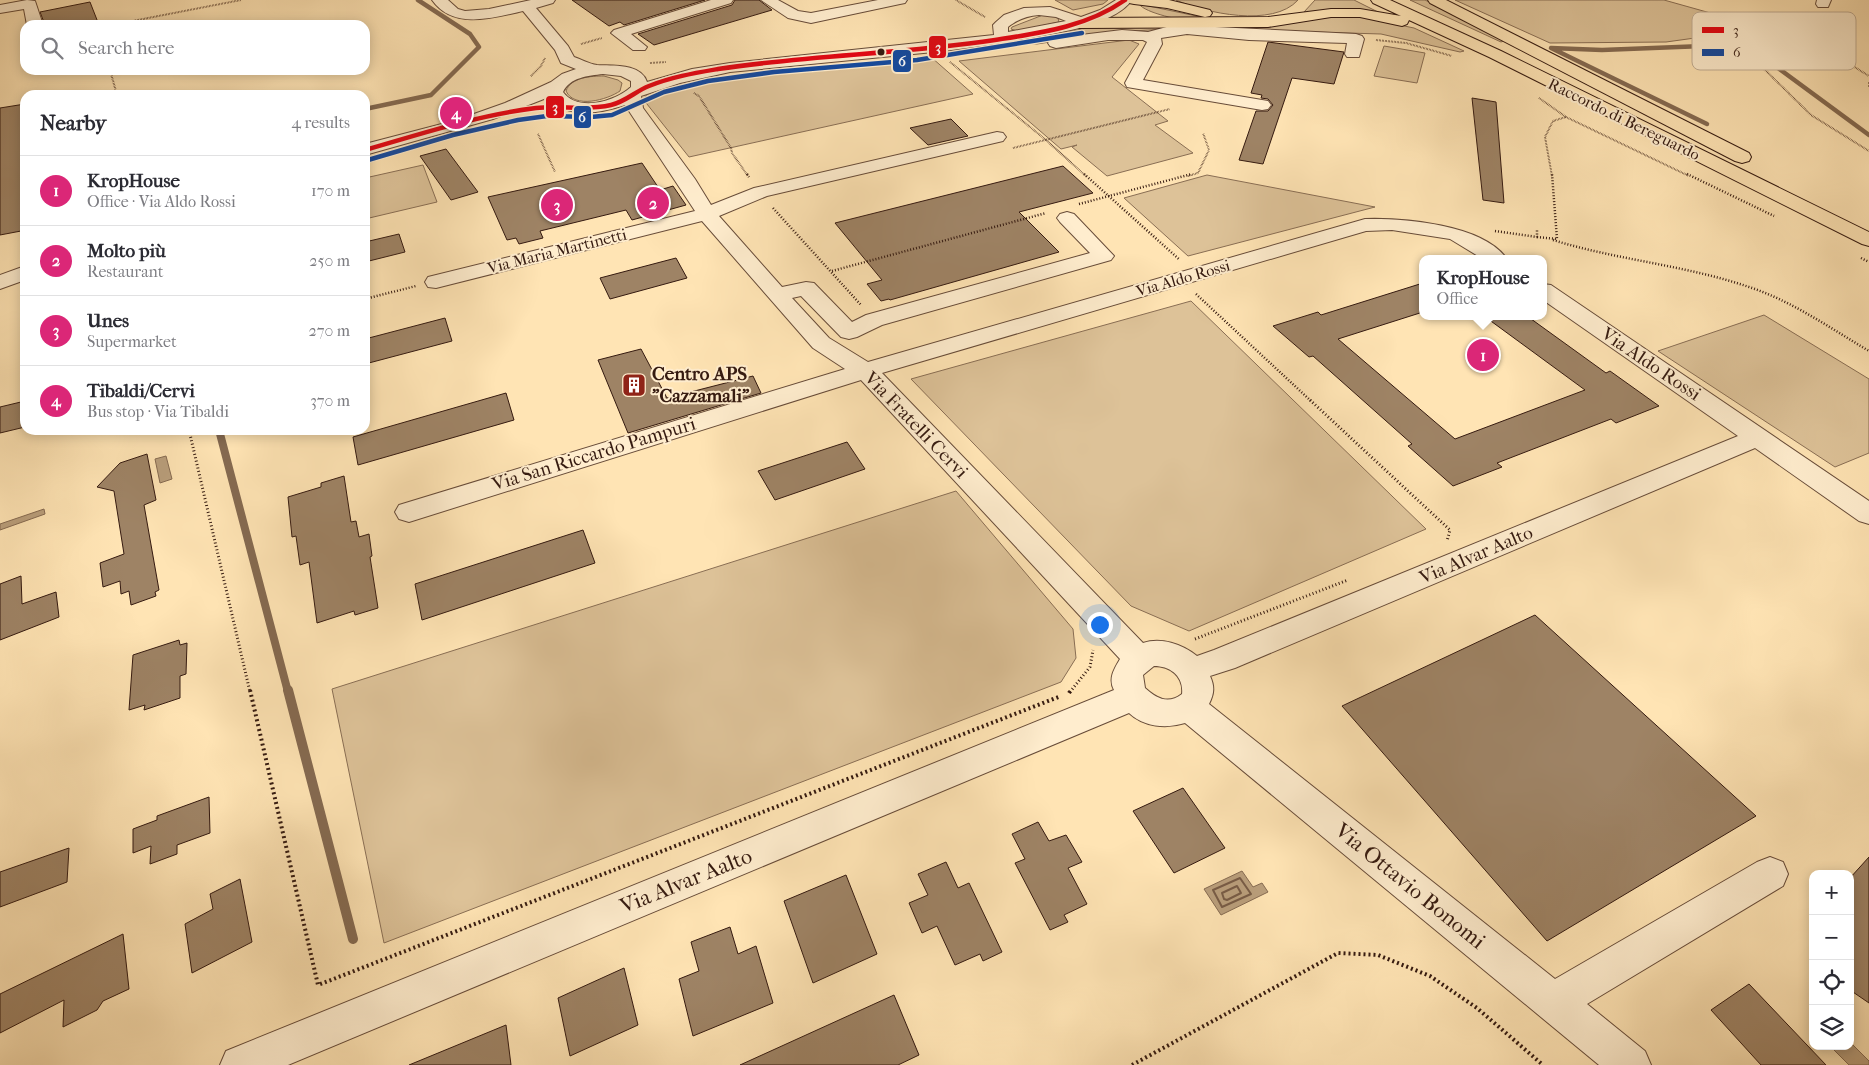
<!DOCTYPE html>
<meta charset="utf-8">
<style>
body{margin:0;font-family:"IM FELL French Canon",serif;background:#f7f7f7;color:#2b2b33}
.controls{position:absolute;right:15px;bottom:15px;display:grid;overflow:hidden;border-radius:10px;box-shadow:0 2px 12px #0003}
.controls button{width:45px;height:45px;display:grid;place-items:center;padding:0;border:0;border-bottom:1px solid #e1e1e2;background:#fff;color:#2b2b33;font:25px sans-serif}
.you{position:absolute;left:1099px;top:624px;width:18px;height:18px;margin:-12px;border:4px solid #fff;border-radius:50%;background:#1a73e8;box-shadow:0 0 0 8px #1a73e833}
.badge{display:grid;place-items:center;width:32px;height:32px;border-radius:50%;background:#db2777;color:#fff;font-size:16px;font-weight:700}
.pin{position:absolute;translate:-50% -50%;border:2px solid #fff;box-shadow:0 1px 5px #0006}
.popup{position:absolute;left:1419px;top:255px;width:128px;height:65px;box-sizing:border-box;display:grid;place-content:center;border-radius:10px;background:#fff;filter:drop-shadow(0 1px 4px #0005);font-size:16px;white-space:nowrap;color:#7c7c81}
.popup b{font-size:19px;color:#2b2b33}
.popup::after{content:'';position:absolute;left:50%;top:100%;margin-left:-10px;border:10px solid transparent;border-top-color:#fff}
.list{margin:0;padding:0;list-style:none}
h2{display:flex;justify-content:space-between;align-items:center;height:65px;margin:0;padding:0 20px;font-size:21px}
h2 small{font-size:16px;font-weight:400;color:#7c7c81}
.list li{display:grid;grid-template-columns:32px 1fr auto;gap:15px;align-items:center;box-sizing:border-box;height:70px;padding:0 20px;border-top:1px solid #e1e1e2}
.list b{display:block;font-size:19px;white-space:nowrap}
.list p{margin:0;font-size:16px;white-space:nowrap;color:#7c7c81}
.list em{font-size:16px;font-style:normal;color:#7c7c81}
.icon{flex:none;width:28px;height:28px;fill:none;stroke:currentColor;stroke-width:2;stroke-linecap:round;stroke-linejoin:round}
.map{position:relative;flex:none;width:1869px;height:1065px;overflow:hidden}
.search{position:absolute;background:#fff;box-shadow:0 2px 12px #0003;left:20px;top:20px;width:350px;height:55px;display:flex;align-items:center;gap:12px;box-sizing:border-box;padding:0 18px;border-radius:15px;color:#7c7c81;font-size:19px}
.panel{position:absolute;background:#fff;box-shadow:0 2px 12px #0003;left:20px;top:90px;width:350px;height:345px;border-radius:15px}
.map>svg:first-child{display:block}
</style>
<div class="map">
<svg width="1869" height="1065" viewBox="0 0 1869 1065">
<rect width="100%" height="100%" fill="#ffe4b4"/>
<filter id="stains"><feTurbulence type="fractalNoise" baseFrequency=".004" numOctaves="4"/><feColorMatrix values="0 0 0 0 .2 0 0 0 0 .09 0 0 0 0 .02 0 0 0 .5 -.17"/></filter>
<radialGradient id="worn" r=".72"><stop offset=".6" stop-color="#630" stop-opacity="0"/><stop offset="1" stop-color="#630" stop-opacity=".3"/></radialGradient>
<g fill="#ddc298" stroke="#896e54">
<polygon points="1055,0 1108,0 1103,4 1073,10"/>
<path d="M1176,0H1298C1273,28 1205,13 1176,0Z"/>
<polygon points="1315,0 1354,0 1380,13 1304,12"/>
<polygon points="1410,0 1425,0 1506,40 1501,42"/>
<polygon points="1455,0 1664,0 1739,21 1724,34 1666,42 1550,43"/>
<path d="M1139,4L1206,18C1203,19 1198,21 1195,21C1182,21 1145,13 1139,4Z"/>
<polygon points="1043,15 1052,15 1058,18 1059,22 1017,31 1011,29 1012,27"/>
<polygon points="1337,16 1361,17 1414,28 1464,51 1460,52 1381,34 1182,28 1116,32 1037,44 1026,43 1023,41 1087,28 1269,26"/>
<polygon points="1129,40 1139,44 1112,77 1168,121 1155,125 1193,153 1107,176 1072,147 1077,145 1061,149 959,61"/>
<polygon points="1384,46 1425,53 1417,83 1374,76"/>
<polygon points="931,57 973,94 689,157 643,99 652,89 687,81"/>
<path d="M604,76L618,80L622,83L620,91C607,100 574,109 566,91C571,77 591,76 604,76Z"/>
<polygon points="423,165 437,202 365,219 365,178"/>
<polygon points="1207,175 1375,207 1188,256 1124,198"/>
<polygon points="1191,301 1426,529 1189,631 1131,606 911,379"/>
<polygon points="1764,315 1869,379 1869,453 1835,467 1658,351"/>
<polygon points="956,491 1073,629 1076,658 1061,682 384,943 332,689"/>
</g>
<g fill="#ba9f7c" stroke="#856a51">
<polygon points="166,456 172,479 160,483 155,459"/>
<polygon points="44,509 45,514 0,530 0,524"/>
<polygon points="1242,871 1253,887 1262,883 1268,892 1221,915 1204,889"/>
<polygon points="1850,1042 1869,1061 1869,1065 1849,1065 1832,1048 1850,1046"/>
</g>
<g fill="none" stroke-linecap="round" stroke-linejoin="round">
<g stroke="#785c46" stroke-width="2">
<polygon points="1240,878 1251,894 1222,907 1213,890"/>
<polygon points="1237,886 1241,893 1227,900 1224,899 1222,893"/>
</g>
<g stroke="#856a51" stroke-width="4.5">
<polyline points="1739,47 1755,51 1869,135"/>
<polyline points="365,109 431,95 479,47 470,34 418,0"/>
<polyline points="1707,124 1551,48 1602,50 1729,45"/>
</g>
<polyline stroke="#856a51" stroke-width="8" points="219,430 288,692"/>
<polyline stroke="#856a51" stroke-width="10" points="288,690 353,939"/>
</g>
<g fill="#9e8365" stroke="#351a10">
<polygon points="572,0 705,0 624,25 620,22 609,26"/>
<polygon points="735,0 759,0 772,10 654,45 638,34 732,5"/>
<polygon points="90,2 99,25 45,25 40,12"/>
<polygon points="1268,42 1344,52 1334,84 1292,78 1263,164 1239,160 1256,111 1268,111 1273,105 1268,99 1261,98 1262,95 1251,93"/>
<polygon points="1472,98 1496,102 1504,203 1483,200"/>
<polygon points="25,104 25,213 21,231 0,235 0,108"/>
<polygon points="951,119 968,136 928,145 910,128"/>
<polygon points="446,149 478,192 451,200 420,156"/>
<polygon points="642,163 660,190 673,186 686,205 632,220 626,210 540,231 543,238 519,244 516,238 507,240 488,197"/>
<polygon points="1063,166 1093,193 1019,212 1059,252 890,300 889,299 881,301 867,284 882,280 835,223"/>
<polygon points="399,234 405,252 365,262 365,242"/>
<polygon points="676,258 687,278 610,299 600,278"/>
<polygon points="1423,283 1423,312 1338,339 1455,439 1585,390 1484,316 1527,316 1606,373 1610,371 1659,406 1616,423 1611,419 1497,463 1502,467 1453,486 1408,446 1412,444 1313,356 1309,357 1273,326 1318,312 1321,315"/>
<polygon points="445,318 452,341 365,364 365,339"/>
<polygon points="641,349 667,398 753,376 761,393 628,433 598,360"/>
<polygon points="506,393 514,420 358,465 353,437"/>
<polygon points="25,401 25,427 0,433 0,407"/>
<polygon points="847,442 865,469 775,500 758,471"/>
<polygon points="147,454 156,500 144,505 159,590 155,592 156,596 131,605 129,591 121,594 120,581 103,587 100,563 124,554 114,491 97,487 120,463"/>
<polygon points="344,476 351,522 356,521 359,537 369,534 372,556 370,557 378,608 355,615 354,611 317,623 309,562 300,565 296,536 292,537 288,497 321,487 321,483"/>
<polygon points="583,530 595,563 422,620 415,584"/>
<polygon points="21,576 22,604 56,592 59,617 0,640 0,584"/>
<polygon points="1535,615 1756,816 1547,941 1342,706"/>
<polygon points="179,640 180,645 187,643 186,674 180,676 180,698 144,710 145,705 129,710 133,655"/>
<polygon points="1183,788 1225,848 1174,873 1133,811"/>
<polygon points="209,797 210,833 177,845 177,854 150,864 151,846 133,853 133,829 157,820 157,816"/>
<polygon points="1038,822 1049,841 1066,835 1082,862 1068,868 1087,904 1064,915 1068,922 1050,930 1015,863 1025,859 1012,834"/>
<polygon points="69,848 67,882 0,907 0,872"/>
<polygon points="1869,857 1869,1003 1850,990 1850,878"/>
<polygon points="946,862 958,888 969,883 1002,952 983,961 980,954 955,965 937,926 922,933 909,903 928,895 918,874"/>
<polygon points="846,875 877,954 813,983 784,901"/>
<polygon points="240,879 252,942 192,973 185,924 213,909 210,894"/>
<polygon points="730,927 738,954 756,946 773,1003 693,1036 679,979 699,971 691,942"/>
<polygon points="123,934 129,989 103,1001 97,1010 63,1027 64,1000 0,1033 0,994"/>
<polygon points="624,968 638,1025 570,1056 558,998"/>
<polygon points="1749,984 1826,1065 1761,1065 1711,1010"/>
<polygon points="894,995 919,1055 898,1065 740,1065"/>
<polygon points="506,1025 511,1065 409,1065"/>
</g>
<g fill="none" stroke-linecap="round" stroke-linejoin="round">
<g stroke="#684c39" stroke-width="2">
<g id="minor">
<polygon points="27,0 35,1 43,25 27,25 24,9 0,13 0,5"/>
<path d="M432,0H448L458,9L465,11L489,9L531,0H555L553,3L536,8L568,46L574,57C581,59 589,64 597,65C612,66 641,63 647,82L692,69L730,63L994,35L993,25L996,22L1004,15L1024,8L1050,7L1081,17L1100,10L1116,0H1132C1113,27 1049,34 1017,40L1016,44L1010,46L1003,43L944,51L730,72L680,83L641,96L643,108L695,179L711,205L754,188L997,132L1003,133L1006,137L1003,141L767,196L719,216L782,287L806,282L814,283L852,322L866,315L1090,253L1060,222L1057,218L1060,214L1067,212L1074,214L1114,256L1111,260L882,325L857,337L849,339L841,337L801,296L792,298L829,338L868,362L1365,219C1403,218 1483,224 1507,259H1483L1450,239L1392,230L1366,231L882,373L1143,643C1161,637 1182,644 1197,656L1214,650L1738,436L1543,300V284L1551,285L1869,501V524L1859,521L1755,448L1235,668L1210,676C1215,687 1214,694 1209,704L1555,979L1757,862L1770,857L1783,862L1788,874L1783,886L1587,1004L1645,1051L1651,1065H1599L1185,723C1166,729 1144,727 1129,713L288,1065H220L226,1051L1114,690C1108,679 1114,669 1120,659L861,380L409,522L399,519L395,512L399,505L845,369L813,348L702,221L436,288L428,287L425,282L428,277L695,211L625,105C601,113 566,120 549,97L493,119L365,155V144L457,120L505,103L551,82L562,74L576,69L561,63L555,50L523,11C493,18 453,30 432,0ZM1039,15L1056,17L1066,21L1008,32V27C1018,19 1027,16 1039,15ZM603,74L621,76L631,81V87C615,102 577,112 563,92C570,77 588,76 603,74ZM1154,666C1170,666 1184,676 1182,694C1168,705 1156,698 1145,688L1143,675Z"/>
<polygon points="711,0 733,0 731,3 631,34 647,47 645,50 633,50 611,33 614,30"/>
<polygon points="761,0 778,0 798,11 811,13 878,0 907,0 905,3 900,4 811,23 788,18"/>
<polygon points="1817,0 1831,0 1828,7 1818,7 1816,4"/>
<polygon points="1174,25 1356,34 1362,36 1364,39 1359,57 1347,57 1345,54 1347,43 1249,40 1187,34 1161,38 1162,44 1143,80 1268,101 1271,105 1268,109 1262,110 1127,87 1125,83 1146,44 1147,42 1143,40 1108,40 1056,48 1050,46 1048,43 1050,40 1056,38 1122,30 1148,32"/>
<polygon points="25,266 25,280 0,289 0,275"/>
</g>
</g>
<g stroke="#351a10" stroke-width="2">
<g id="highway">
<polygon points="1127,0 1169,0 1210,10 1212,13 1210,16 1205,17 1167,8 1134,4 1129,3"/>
<polygon points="1371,0 1390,0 1501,51 1869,232 1869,246 1862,244 1489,57 1409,20 1407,24 1402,26 1360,17 1331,17 1268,27 1080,28 1075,26 1072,23 1075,20 1080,18 1268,17 1331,9 1360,9 1401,16 1373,3"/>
<polygon points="1428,0 1446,0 1749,153 1751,157 1749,161 1742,163 1735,161 1430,3"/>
</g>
</g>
<g stroke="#351a10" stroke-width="2" stroke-dasharray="0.5 1" stroke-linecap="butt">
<polyline points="956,0 985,17"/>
<polyline points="1811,15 1788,26 1739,38 1733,43 1762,67 1811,115 1869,151"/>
<polyline points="112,25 241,0"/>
<polyline points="1789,26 1869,76"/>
<polyline points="1376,40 1406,43 1452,56"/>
<polyline points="581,44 602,38"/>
<polyline points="950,62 1046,140 1086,176"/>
<polyline points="650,63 666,62"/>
<polyline points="110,70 117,95"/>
<polyline points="531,76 541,66 545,58"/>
<polyline points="1869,82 1869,87"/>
<polyline points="694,93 699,96 731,148 732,153 748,176"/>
<polyline points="1539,98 1566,117 1689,176"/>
<polyline points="538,134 555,172"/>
<polyline points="1013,148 1170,109"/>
<polyline points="1188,176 1198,173 1209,150 1203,133"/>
<polyline points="1552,176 1545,137 1553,121 1566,117"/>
</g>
<g stroke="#351a10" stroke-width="2.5" stroke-dasharray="1 2" stroke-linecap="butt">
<polyline points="747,174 749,177"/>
<polyline points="1084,174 1180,260"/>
<polyline points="1687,174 1774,216"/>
<polyline points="1079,204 1192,174"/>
<polyline points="773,208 861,305"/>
<polyline points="1495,231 1537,237 1537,229"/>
<polyline points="1537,237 1557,239 1552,174"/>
<path d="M1553,240C1617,260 1685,265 1749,287C1792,301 1830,328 1869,351"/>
<polyline points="1861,258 1869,262"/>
<polyline points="832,271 1046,213"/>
<polyline points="1196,294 1311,401"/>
<polyline points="365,299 416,286"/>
</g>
<g stroke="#351a10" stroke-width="3" stroke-dasharray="1 2.5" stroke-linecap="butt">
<polyline points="1310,400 1450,530 1447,541"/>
<polyline points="189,430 250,692"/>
<polyline points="1195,639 1348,580"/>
<polyline points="1070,692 1090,667 1093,650"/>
</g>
<g stroke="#351a10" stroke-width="4" stroke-dasharray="2 3" stroke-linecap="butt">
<polyline points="250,690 318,985 1061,696"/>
<polyline points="1069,693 1071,690"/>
<polyline points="1132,1065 1338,953 1378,955 1430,976 1477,1008 1543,1065"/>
</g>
<use href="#minor" fill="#ffedce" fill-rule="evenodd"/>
<use href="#highway" fill="#ffe4b4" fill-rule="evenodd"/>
<g stroke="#ffedce" stroke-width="7">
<path id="bus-1" d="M365,150C421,134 478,115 536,108C561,105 586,111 611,105C625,102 636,91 649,86C671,77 695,73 718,69C810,55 903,54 995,40C1040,33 1087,27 1125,0"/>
</g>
<g stroke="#ffedce" stroke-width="7">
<polyline id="bus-2" points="368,160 453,135 518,120 547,116 591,117 612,115 664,92 708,81 774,72 917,60 1082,33"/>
</g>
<use href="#bus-1" stroke="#e30613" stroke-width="4.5"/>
<use href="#bus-2" stroke="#13499f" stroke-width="4.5"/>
</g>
<defs>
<g id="building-square" transform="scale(1.25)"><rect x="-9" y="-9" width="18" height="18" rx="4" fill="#8f2418" stroke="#ffedce"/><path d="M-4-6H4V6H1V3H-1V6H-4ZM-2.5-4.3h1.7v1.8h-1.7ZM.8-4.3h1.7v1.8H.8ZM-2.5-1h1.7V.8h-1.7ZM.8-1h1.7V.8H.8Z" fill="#fff"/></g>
</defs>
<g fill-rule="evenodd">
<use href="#building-square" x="634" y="385"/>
</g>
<circle fill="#351a10" stroke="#ffedce" stroke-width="2" cx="881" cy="52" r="4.5"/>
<g text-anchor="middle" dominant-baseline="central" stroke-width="4" stroke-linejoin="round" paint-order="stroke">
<g font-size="16" fill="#351a10" stroke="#ffedce">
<text transform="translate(1624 119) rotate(26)">Raccordo di Bereguardo</text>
<text transform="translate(557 251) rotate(-14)">Via Maria Martinetti</text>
<text transform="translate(1183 278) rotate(-16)">Via Aldo Rossi</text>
</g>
<g font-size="19" fill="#351a10" stroke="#ffedce">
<text transform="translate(1651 364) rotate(34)">Via Aldo Rossi</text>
<text transform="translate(916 425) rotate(46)">Via Fratelli Cervi</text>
<text transform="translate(594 454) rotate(-17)">Via San Riccardo Pampuri</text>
<text transform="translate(1476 555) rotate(-23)">Via Alvar Aalto</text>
</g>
<g font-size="19" font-weight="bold" fill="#351a10" stroke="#ffedce" text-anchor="start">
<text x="652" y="374">Centro APS<tspan x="652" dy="22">"Cazzamali"</tspan></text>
</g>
<g font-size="22" fill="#351a10" stroke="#ffedce">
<text transform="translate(686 881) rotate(-22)">Via Alvar Aalto</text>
<text transform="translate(1410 886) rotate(39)">Via Ottavio Bonomi</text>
</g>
</g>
<rect x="1692" y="12" width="164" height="58" rx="8" fill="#ffedce" stroke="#c2ae95" stroke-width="1"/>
<rect x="1702" y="27" width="22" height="6" fill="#e30613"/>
<rect x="1702" y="49" width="22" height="7" fill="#13499f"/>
<g font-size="14" fill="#351a10">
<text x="1733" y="35">3</text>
<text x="1733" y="57">6</text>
</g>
<g stroke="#ffedce" stroke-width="2">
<rect x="928" y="35" width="19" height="24" rx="5" fill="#e30613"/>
<rect x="892" y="49" width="20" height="24" rx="5" fill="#13499f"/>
<rect x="545" y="95" width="20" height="24" rx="5" fill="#e30613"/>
<rect x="573" y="105" width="19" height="24" rx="5" fill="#13499f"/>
</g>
<g font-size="14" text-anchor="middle" font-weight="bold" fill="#fff">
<text x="938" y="52">3</text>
<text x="902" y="66">6</text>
<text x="555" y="112">3</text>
<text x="582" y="122">6</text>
</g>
<rect width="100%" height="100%" filter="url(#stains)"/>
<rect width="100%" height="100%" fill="url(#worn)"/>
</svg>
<div class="controls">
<button>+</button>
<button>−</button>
<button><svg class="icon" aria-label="locate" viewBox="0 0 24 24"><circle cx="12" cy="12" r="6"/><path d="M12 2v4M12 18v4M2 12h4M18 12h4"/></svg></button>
<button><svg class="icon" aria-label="layers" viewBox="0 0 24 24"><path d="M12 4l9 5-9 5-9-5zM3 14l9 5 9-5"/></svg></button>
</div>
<div class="you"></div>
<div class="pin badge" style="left:1483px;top:355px">1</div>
<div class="popup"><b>KropHouse</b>Office</div>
<div class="pin badge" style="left:653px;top:203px">2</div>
<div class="pin badge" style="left:557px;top:205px">3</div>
<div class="pin badge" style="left:456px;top:113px">4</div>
<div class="search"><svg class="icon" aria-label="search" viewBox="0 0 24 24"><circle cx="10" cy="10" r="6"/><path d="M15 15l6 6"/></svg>Search here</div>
<section class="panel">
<h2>Nearby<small>4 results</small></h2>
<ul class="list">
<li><span class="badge">1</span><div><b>KropHouse</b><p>Office · Via Aldo Rossi</p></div><em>170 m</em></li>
<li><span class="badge">2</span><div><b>Molto più</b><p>Restaurant</p></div><em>250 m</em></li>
<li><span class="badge">3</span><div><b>Unes</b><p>Supermarket</p></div><em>270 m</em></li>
<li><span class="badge">4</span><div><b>Tibaldi/Cervi</b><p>Bus stop · Via Tibaldi</p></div><em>370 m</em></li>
</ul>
</section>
</div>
